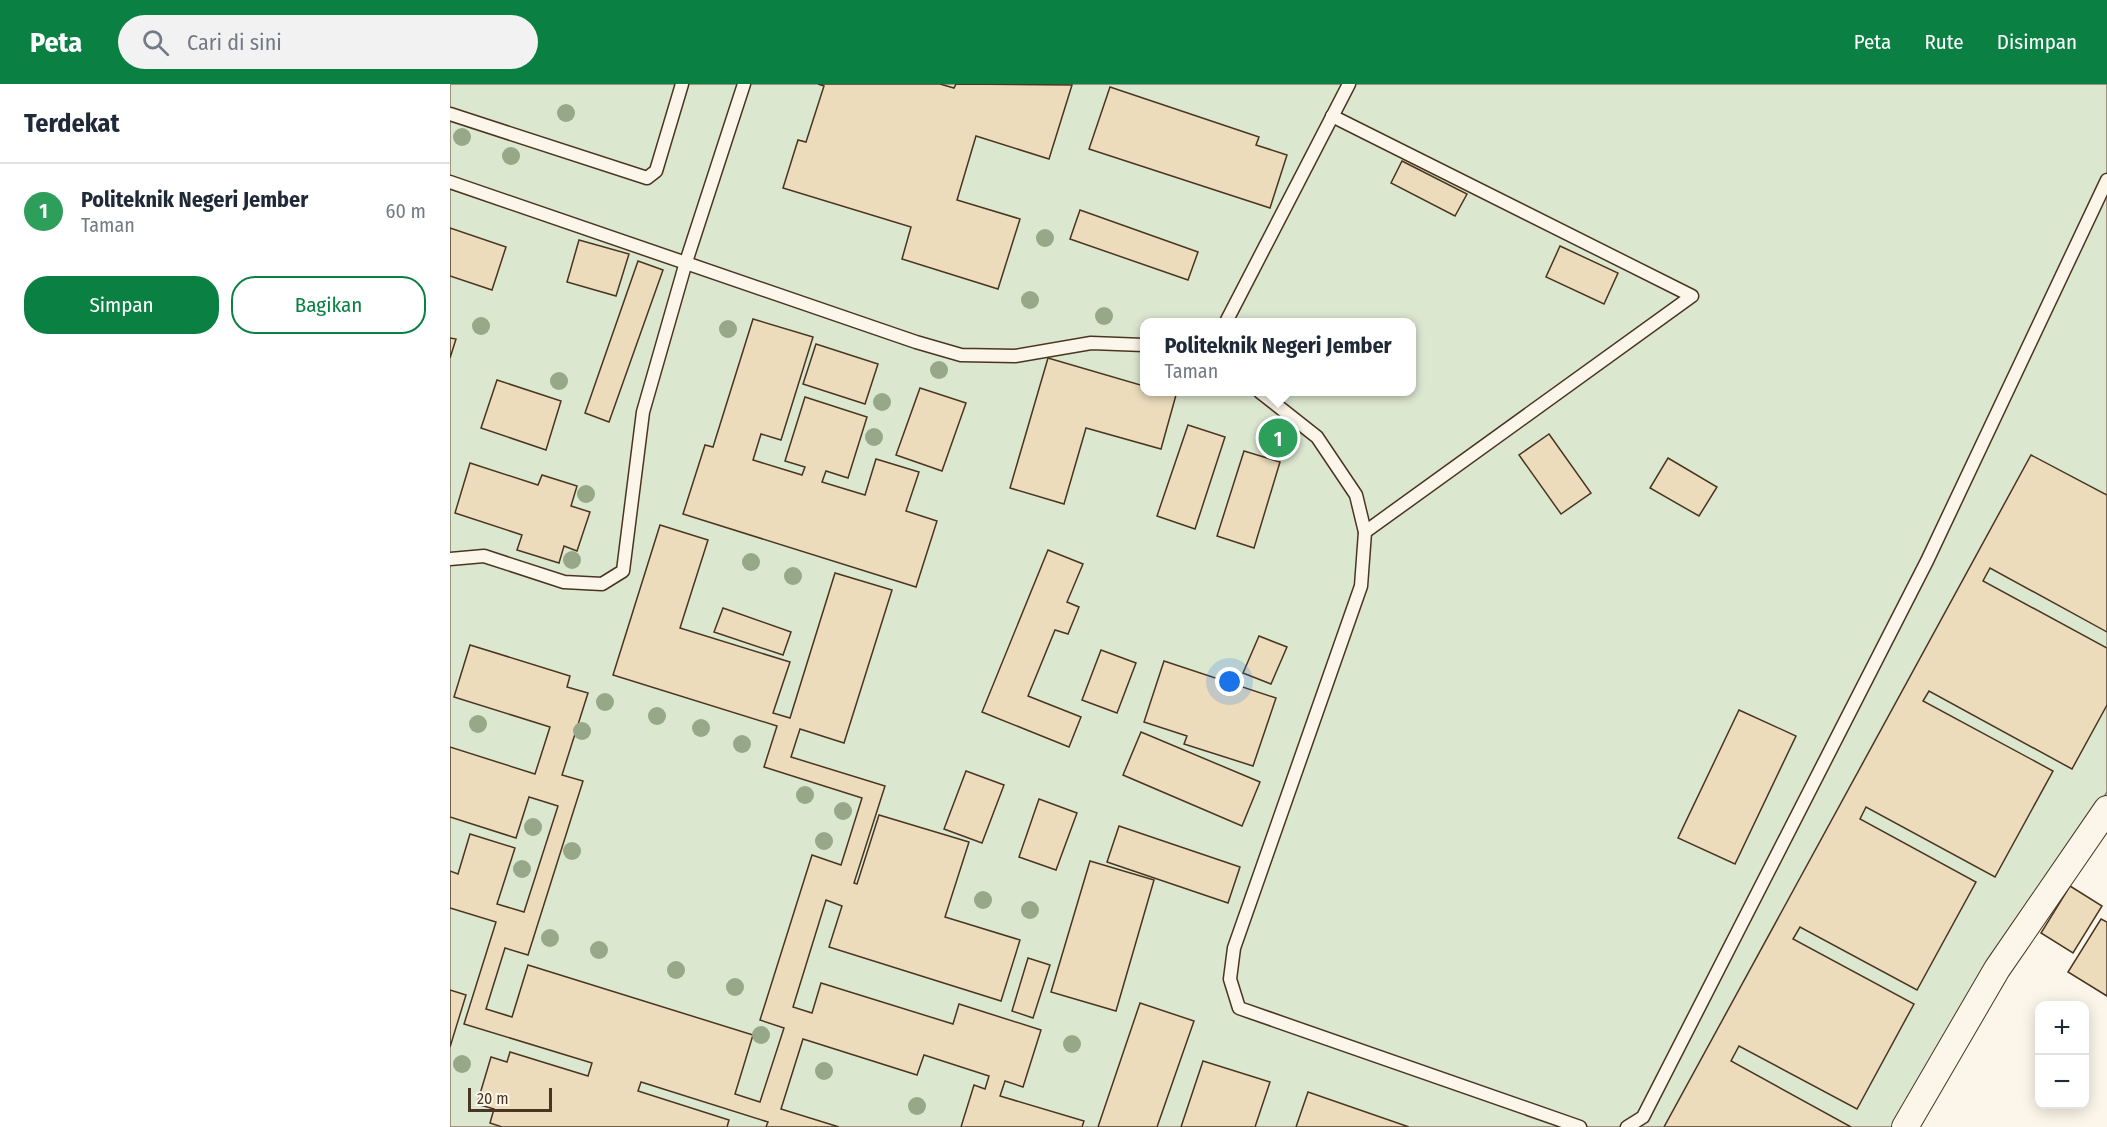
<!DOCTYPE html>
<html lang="id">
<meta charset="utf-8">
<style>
body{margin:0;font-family:"Fira Sans Condensed",sans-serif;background:#f2f2f3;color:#1f2937}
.controls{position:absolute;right:18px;bottom:18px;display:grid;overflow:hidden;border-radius:12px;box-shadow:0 3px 15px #0003}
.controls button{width:54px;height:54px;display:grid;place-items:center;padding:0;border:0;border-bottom:2px solid #e0e1e3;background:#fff;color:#1f2937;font:30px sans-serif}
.scale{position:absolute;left:18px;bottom:15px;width:84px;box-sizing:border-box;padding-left:6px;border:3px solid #4a3520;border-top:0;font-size:16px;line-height:21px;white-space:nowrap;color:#4a3520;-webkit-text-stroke:4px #fbf6e9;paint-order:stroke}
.you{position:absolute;left:780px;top:598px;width:21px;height:21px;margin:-15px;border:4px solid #fff;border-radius:50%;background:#1a73e8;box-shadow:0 0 0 9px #1a73e833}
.badge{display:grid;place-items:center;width:39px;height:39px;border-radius:50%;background:#0b8043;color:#fff;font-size:20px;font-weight:700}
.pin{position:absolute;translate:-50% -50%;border:3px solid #fff;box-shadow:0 2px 6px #0006}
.popup{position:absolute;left:690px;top:234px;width:276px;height:78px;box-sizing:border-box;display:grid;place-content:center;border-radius:12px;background:#fff;filter:drop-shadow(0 2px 4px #0005);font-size:20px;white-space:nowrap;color:#747a83}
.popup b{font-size:22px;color:#1f2937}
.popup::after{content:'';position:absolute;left:50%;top:100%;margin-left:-12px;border:12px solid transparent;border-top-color:#fff}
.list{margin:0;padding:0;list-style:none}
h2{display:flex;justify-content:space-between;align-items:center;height:78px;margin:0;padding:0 24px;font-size:26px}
h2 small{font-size:20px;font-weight:400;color:#747a83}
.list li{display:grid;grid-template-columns:39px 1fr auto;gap:18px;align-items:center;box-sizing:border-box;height:96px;padding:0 24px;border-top:2px solid #e0e1e3}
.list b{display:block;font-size:22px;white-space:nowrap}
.list p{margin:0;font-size:20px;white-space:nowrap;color:#747a83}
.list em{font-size:20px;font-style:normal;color:#747a83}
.actions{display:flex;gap:12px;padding:18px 24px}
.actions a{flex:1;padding:14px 0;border:2px solid #0b8043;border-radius:24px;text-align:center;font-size:21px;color:#0b8043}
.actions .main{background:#0b8043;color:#fff}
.icon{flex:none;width:33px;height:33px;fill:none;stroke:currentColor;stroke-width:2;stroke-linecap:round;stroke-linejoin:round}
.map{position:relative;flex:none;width:1657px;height:1043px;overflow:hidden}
header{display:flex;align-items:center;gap:36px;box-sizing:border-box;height:84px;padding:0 30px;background:#0b8043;color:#fff}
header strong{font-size:28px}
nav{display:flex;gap:33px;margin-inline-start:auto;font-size:21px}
.search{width:420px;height:54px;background:#f2f2f3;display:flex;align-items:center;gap:15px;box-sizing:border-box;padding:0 21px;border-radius:33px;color:#747a83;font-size:22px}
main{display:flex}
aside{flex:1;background:#fff}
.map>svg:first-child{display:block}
</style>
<header>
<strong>Peta</strong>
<div class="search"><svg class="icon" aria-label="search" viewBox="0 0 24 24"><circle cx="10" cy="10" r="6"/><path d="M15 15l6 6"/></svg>Cari di sini</div>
<nav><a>Peta</a><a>Rute</a><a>Disimpan</a></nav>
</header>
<main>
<aside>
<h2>Terdekat<small></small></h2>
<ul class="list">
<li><span class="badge" style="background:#2e9e5b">1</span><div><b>Politeknik Negeri Jember</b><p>Taman</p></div><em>60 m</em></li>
</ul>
<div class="actions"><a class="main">Simpan</a><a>Bagikan</a></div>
</aside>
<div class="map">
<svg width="1657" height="1043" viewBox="0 0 1657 1043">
<rect width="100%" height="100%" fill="#fbf6e9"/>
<path fill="#dce7d0" stroke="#887966" stroke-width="1.5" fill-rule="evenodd" d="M0,0H1657V708L1450,1043H0ZM694,238H962V308H694Z"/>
<g fill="#ecdcbc" stroke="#4a3520" stroke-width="1.5">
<polygon points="368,0 490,0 504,4 506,0 622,1 599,75 526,52 507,116 570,135 548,205 452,175 461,143 333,104 348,56 356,58 374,2"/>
<polygon points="660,3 809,53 806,61 837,71 820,124 639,65"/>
<polygon points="952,77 1017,110 1005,132 941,99"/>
<polygon points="630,126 748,168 738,196 620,155"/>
<polygon points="0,144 56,163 42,206 0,192"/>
<polygon points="129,156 179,170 166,212 117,198"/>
<polygon points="1110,162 1168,189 1154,220 1096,193"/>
<polygon points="188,177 213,186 159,338 135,329"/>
<polygon points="303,235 363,253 331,356 311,350 303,376 352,391 355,383 335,377 355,313 417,333 398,394 376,387 372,398 415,411 426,375 469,388 456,427 487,437 466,503 233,430 255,361 263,363"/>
<polygon points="0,254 6,255 0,274"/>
<polygon points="366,260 428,280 415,320 353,300"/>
<polygon points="598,274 694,302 694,308 714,308 726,311 711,365 636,344 614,420 560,404"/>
<polygon points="47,296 111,317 96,366 31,344"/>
<polygon points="470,304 516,319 492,387 446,371"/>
<polygon points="738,341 775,353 745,445 707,432"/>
<polygon points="1099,350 1141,409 1111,430 1069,371"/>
<polygon points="794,367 830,378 804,464 767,452"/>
<polygon points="1581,371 1657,411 1657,548 1540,484 1533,497 1657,564 1657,621 1622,685 1479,607 1473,617 1603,687 1545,793 1416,723 1410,735 1526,798 1467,906 1350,843 1343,855 1464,920 1407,1025 1289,962 1281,977 1401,1043 1214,1043"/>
<polygon points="1218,374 1267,403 1249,432 1200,404"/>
<polygon points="20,379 88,401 92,391 127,402 121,422 140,428 127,467 114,462 109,479 67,466 72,451 5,429"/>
<polygon points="210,441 258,456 230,544 340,578 323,629 340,634 385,489 442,506 394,659 350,645 341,673 435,702 404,799 407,800 429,731 519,758 495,833 570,856 551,917 379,863 392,822 376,816 343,923 362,929 371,899 503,940 509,920 591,946 573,1003 555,997 550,1012 634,1037 632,1043 511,1043 524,1001 535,1005 539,992 474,971 467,991 353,955 331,1025 389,1043 316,1043 318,1038 191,998 188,1007 279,1036 277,1043 52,1043 40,1039 44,1025 27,1020 41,973 57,978 60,968 138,992 142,979 14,940 46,838 0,824 0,787 8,790 20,750 65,764 47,820 74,828 108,722 79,713 66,754 0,733 0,663 85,690 100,643 4,613 20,561 120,592 117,603 138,609 112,691 133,697 78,871 55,864 36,925 62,933 78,881 303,951 285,1010 310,1018 334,944 310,936 362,771 391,781 412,714 314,683 327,642 163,591"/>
<polygon points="598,466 633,480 617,518 629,523 618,550 605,546 578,612 631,633 619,663 532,628"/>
<polygon points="273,524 341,548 333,571 264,548"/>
<polygon points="809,552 837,563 821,600 793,589"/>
<polygon points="651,566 686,579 667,629 632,616"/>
<polygon points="714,577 826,614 803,682 734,660 737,652 694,638"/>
<polygon points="1289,626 1346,652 1285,780 1228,754"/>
<polygon points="691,648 810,698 792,742 673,691"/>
<polygon points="516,687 554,701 532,759 494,745"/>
<polygon points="589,715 627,729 606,786 569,773"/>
<polygon points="669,742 790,783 778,819 657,778"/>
<polygon points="640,777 704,796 666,927 601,908"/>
<polygon points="1620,802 1652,822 1623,869 1591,849"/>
<polygon points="1651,835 1657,838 1657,912 1618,888"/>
<polygon points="578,874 600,881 583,934 562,927"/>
<polygon points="0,906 16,911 0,963"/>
<polygon points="690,919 744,937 707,1043 648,1043"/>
<polygon points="753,977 820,998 805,1043 731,1043"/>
<polygon points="858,1008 959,1043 846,1043"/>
</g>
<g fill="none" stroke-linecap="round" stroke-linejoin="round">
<g stroke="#4a3520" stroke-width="15">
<g id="service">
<polyline points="0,30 197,94 206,87 232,0"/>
<polyline points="882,32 1242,212 915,448"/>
<polyline points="0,98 466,258 511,271 565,272 641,259 694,261"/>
<polyline points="776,238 899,0"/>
<polyline points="810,308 867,353 906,411 915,448 911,502 784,864 780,895 789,924 1130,1043"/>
<polyline points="0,475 34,472 114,498 152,500 173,487 193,328 236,178 294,0"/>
<polyline points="1177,1043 1193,1033 1477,477 1657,96"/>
</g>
</g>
<g stroke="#4a3520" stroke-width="28">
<polyline id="minor" points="1455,1043 1547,885 1657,725"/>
</g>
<use href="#service" stroke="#fbf6e9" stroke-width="12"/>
<use href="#minor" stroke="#fbf6e9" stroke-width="26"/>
</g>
<g fill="#96a887">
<circle cx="116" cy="29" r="9"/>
<circle cx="12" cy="53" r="9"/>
<circle cx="61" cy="72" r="9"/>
<circle cx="595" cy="154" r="9"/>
<circle cx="580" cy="216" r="9"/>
<circle cx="654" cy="232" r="9"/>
<circle cx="31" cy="242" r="9"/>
<circle cx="278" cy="245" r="9"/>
<circle cx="489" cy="286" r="9"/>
<circle cx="109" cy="297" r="9"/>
<circle cx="432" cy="318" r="9"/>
<circle cx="424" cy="353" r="9"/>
<circle cx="136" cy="410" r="9"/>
<circle cx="122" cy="476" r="9"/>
<circle cx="301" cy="478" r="9"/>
<circle cx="343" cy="492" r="9"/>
<circle cx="155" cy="618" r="9"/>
<circle cx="207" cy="632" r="9"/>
<circle cx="28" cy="640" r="9"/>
<circle cx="251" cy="644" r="9"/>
<circle cx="132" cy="647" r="9"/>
<circle cx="292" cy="660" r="9"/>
<circle cx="355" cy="711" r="9"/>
<circle cx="393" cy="727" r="9"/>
<circle cx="83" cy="743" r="9"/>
<circle cx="374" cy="757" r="9"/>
<circle cx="122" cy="767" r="9"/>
<circle cx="72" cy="785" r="9"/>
<circle cx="533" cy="816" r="9"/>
<circle cx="580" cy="826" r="9"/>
<circle cx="100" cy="854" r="9"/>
<circle cx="149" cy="866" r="9"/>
<circle cx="226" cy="886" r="9"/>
<circle cx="285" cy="903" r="9"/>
<circle cx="311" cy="951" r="9"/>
<circle cx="622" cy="960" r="9"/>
<circle cx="12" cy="980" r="9"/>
<circle cx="374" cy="987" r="9"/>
<circle cx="467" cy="1022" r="9"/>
</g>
</svg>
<div class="controls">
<button>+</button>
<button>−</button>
</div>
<div class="scale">20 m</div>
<div class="you"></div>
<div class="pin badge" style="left:828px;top:354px;background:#2e9e5b">1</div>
<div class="popup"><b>Politeknik Negeri Jember</b>Taman</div>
</div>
</main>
